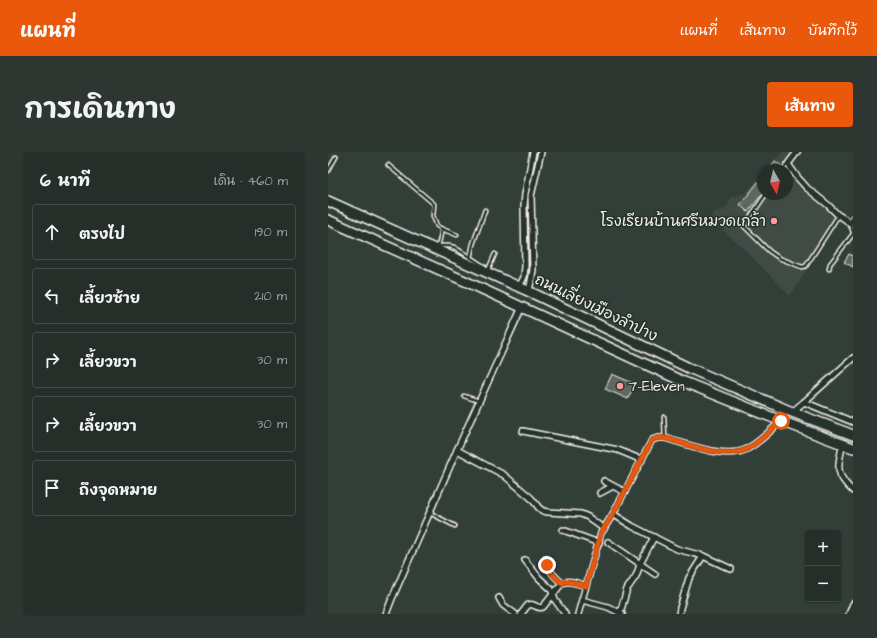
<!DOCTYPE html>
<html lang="th">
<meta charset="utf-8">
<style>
body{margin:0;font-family:"Architects Daughter","Playpen Sans Thai",sans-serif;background:#2e3632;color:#f1f3f6}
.controls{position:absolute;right:12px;bottom:12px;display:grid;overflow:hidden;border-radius:4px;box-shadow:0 1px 3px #0004}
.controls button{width:36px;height:36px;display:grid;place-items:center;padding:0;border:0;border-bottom:1px solid #424a47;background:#262e2a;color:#f1f3f6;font:20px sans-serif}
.compass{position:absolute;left:429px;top:12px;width:36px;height:36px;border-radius:50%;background:#262e2a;box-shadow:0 1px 3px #0004;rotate:172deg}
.stop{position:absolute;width:12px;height:12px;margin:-9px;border:3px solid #ea580c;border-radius:50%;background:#fff}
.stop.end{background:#ea580c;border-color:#fff;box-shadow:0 1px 4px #0008}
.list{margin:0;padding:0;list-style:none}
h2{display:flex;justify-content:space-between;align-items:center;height:52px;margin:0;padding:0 16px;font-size:17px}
h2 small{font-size:13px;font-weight:400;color:#a4a8a8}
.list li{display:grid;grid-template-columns:26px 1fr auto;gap:12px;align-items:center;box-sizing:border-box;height:56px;margin:0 8px 8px;padding:0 8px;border:1px solid #424a47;border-radius:4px}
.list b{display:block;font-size:15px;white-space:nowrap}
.list em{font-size:13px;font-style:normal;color:#a4a8a8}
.icon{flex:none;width:22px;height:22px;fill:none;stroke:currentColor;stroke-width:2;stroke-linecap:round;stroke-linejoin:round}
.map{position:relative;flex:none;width:525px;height:462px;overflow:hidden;border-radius:4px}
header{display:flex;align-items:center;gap:24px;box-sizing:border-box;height:56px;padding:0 20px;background:#ea580c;color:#fff}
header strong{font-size:19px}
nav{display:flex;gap:22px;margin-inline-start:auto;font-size:14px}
.intro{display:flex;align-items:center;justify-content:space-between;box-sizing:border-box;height:96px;padding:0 24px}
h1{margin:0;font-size:28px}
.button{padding:10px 18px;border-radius:4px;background:#ea580c;color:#fff;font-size:14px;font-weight:700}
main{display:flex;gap:24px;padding:0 24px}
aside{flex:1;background:#262e2a;border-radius:4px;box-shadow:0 1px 3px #0004}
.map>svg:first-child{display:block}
</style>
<header>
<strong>แผนที่</strong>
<nav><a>แผนที่</a><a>เส้นทาง</a><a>บันทึกไว้</a></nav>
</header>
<div class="intro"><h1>การเดินทาง</h1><a class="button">เส้นทาง</a></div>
<main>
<aside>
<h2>6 นาที<small>เดิน · 460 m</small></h2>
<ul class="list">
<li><svg class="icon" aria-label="ahead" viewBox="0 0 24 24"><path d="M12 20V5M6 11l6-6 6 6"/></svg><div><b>ตรงไป</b></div><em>190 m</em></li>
<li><svg class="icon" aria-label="left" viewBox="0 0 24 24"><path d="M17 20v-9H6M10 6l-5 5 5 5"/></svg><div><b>เลี้ยวซ้าย</b></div><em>210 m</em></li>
<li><svg class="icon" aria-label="right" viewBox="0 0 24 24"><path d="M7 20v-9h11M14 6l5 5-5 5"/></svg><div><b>เลี้ยวขวา</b></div><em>30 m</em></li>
<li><svg class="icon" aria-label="right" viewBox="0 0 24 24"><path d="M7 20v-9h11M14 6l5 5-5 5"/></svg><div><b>เลี้ยวขวา</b></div><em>30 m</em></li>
<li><svg class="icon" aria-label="arrive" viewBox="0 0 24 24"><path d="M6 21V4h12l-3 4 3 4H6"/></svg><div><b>ถึงจุดหมาย</b></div></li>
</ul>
</aside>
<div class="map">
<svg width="525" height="462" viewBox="0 0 525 462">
<rect width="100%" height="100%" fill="#323e38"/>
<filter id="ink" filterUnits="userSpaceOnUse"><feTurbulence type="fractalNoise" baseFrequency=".025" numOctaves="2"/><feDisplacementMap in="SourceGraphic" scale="8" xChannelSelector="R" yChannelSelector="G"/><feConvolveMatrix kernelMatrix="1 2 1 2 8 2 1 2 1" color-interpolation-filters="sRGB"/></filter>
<g filter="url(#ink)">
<polygon fill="#404b44" points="454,0 467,0 456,13 468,30 512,66 462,144 411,92 392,76 381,72 385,62 388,60 394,58 399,55 403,46 417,41 435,22 435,42 459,42 459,18 438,18"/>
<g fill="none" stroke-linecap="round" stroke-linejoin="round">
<polyline stroke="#a6a9a1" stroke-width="1.5" points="197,131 199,126 201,114 200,46 208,0"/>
</g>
<g fill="#5f6861" stroke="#f4f1e8">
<polygon points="447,9 454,14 452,18 440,18"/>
<polygon points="435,24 435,41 420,60 412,53"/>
<polygon points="521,102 525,104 525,115 516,110"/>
<polygon points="284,222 307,232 300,247 277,237"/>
</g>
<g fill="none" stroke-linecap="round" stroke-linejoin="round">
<g stroke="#f4f1e8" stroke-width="5.5">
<g id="lane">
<polyline points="60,13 106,52 105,64 109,74 114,77"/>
<polyline points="455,18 459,12"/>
<polyline points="0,19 8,5"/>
<polyline points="438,42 416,74 441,99 451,106 474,115 478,114 510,64"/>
<polyline points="522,72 525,80"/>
<polyline points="110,94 121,94 126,95 157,115"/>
<polyline points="110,95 114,77 129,83"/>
<polyline points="142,106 145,92 157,58"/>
<polyline points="501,117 502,112 525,82"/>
<polyline points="160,118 167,102"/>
<polyline points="136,244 151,249"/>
<polyline points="336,265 337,286"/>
<polyline points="102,361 127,374"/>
<polyline points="524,462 525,460"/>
</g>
</g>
<g stroke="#f4f1e8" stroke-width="8">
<g id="street">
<polyline points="469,0 460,12 470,26 479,36 500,53 510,63 517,67 522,72 525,66"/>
<polyline points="191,135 196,125 197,114 196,54 197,42 205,0"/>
<polyline points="200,139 202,134 205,118 203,44 213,0"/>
<polyline points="476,250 525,270"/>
<polyline points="464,260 476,250 525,206"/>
<polyline points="195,279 290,298 314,308"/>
<path d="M515,292C509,314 507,323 525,339"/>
<polyline points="129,298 176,323 203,346 211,356 215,359 220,360 253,362 260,365 276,377"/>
<polyline points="276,329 285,334"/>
<polyline points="272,341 285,334 297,340"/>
<polyline points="285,362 304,374 349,397 375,404 403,417"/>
<polyline points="235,378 271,391"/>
<polyline points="280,390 327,422"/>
<path d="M218,407C220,418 226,424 234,431"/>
<polyline points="197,408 211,426 223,437 227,448 237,462"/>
<polyline points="171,446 175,453 187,462"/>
<polyline points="254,448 280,455 294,462"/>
<polyline points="292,461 299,437 308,424 313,410 326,385"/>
<polyline points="58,462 63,449 129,298 194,155"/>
<path d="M193,462L200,453C202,453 203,452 205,453C209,454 210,457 215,455L234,431C241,427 251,432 258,434"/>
<path d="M250,462L273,381L285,362L324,288L330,286H337C359,292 398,308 419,297C432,290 442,279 453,269"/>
<polyline points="351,462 352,456 361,426 375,404"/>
<polyline points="521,462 525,452"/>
</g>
</g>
<g stroke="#f4f1e8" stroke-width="12">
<g id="highway">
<polyline points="0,49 200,139 361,216 464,260 525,283"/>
<polyline points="0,68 139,130 356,230 453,269 525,296"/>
</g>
</g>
<use href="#lane" stroke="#26332d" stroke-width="2.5"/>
<use href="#street" stroke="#26332d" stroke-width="5"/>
<use href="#highway" stroke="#26332d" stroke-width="9"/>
</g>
</g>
<g fill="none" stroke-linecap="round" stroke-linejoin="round" filter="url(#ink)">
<path stroke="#ea580c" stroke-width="5" d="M219,413L225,423L234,431L238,429L258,434L273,381L285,362L324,288L330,286H337C359,292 398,308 419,297C432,290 442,279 453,269"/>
</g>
<g fill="#ff9aa2" stroke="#26332d" stroke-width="1.5">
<circle cx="446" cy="69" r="4"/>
<circle cx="292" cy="234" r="4"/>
</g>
<g text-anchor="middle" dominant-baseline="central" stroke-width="3" stroke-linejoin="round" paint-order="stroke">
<g font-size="15" fill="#f4f1e8" stroke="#26332d" text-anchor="end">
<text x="438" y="69">โรงเรียนบ้านศรีหมวดเกล้า</text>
<text x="300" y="234" text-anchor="start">7-Eleven</text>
</g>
<g font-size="15" fill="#f4f1e8" stroke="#26332d">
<text transform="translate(268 156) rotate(26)">ถนนเลี่ยงเมืองลำปาง</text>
</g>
</g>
</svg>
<div class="controls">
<button>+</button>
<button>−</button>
</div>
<svg class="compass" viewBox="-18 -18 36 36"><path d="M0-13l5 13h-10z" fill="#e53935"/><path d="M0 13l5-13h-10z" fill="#a4a8a8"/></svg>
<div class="stop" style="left:453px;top:269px"></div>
<div class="stop end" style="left:219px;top:413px"></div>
</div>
</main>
